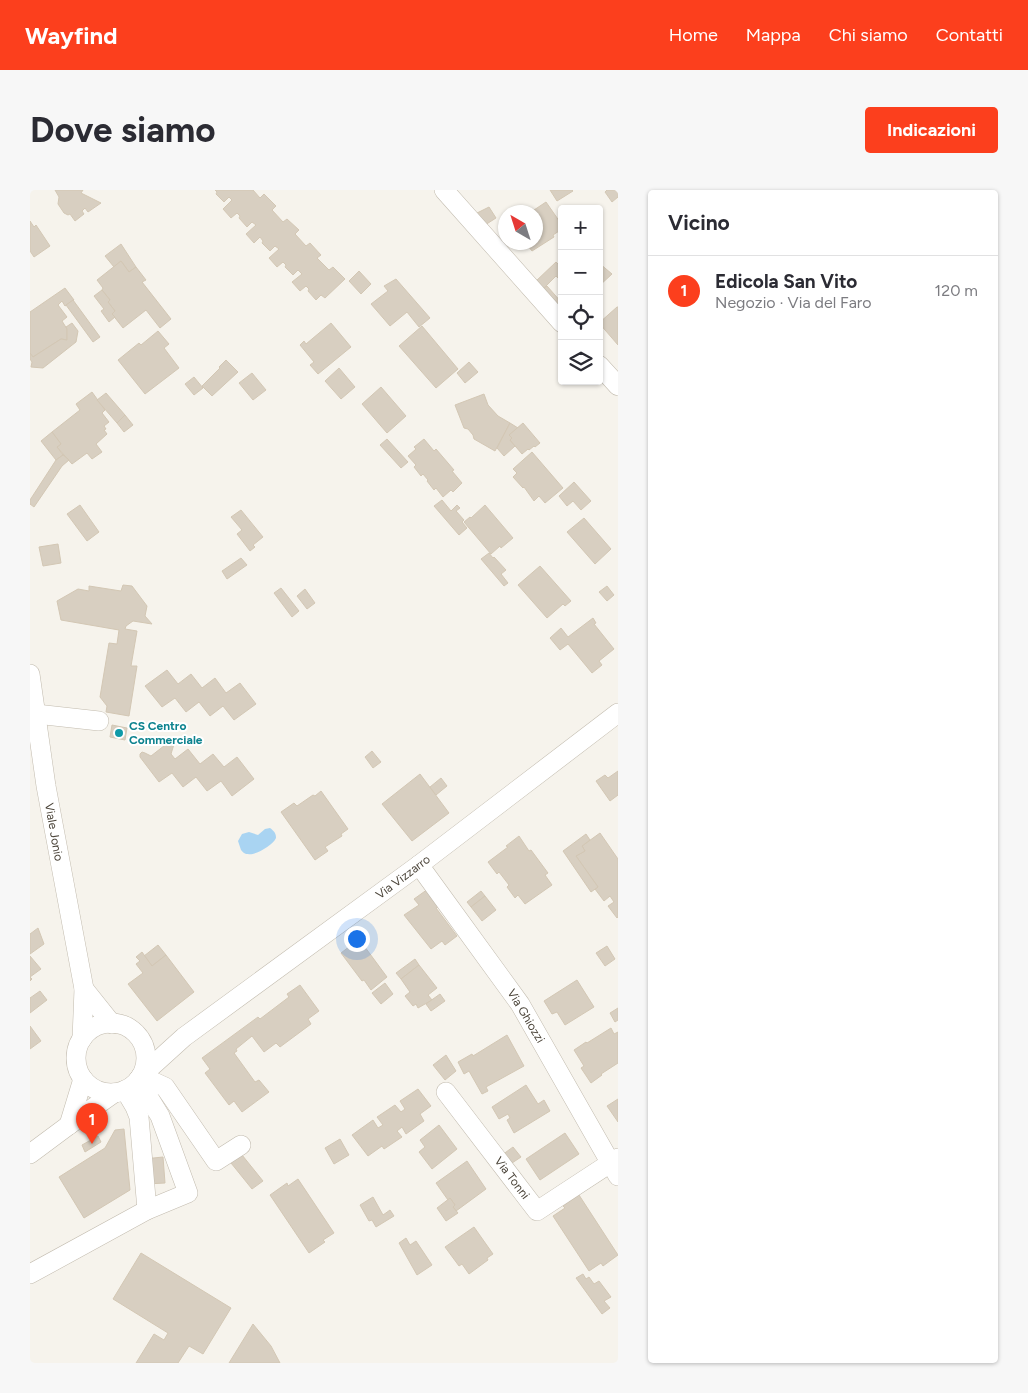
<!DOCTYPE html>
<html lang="it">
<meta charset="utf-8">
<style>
body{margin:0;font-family:Figtree,sans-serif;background:#f7f7f7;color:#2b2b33}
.controls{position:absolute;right:15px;top:15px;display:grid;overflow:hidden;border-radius:5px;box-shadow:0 1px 4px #0004}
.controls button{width:45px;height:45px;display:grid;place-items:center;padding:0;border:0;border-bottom:1px solid #e1e1e2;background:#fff;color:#2b2b33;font:25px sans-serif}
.compass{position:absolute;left:468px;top:15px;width:45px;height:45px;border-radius:50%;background:#fff;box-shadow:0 1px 4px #0004;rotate:321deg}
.you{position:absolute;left:326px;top:748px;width:18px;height:18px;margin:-12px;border:4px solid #fff;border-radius:50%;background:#1a73e8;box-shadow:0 0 0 8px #1a73e833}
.badge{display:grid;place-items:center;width:32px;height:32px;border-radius:50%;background:#fc3f1d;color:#fff;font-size:16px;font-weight:700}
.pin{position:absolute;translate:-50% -41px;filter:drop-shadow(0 1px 2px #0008)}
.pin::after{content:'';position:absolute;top:26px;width:18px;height:15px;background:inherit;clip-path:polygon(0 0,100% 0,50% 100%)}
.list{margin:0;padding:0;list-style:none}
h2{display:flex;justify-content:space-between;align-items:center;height:65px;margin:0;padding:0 20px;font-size:21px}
h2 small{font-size:16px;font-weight:400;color:#7c7c81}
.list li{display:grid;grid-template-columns:32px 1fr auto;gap:15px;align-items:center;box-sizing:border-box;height:70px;padding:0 20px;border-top:1px solid #e1e1e2}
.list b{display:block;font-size:19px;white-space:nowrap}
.list p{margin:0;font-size:16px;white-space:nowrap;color:#7c7c81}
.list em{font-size:16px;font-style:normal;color:#7c7c81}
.icon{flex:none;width:28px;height:28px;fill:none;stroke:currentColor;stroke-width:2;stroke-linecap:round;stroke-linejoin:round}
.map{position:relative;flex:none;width:588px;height:1173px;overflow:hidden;border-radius:5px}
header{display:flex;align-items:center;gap:30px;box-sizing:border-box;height:70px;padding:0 25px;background:#fc3f1d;color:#fff}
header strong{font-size:24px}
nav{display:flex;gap:28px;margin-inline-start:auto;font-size:18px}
.intro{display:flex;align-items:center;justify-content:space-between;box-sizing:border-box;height:120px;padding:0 30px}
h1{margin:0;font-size:35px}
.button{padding:12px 22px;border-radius:5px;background:#fc3f1d;color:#fff;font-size:18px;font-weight:700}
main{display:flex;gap:30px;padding:0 30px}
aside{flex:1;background:#fff;border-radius:5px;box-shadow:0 1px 4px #0004}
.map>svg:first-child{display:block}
</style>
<header>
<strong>Wayfind</strong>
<nav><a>Home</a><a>Mappa</a><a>Chi siamo</a><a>Contatti</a></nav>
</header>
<div class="intro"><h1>Dove siamo</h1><a class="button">Indicazioni</a></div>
<main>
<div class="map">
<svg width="588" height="1173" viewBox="0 0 588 1173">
<rect width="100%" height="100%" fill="#f6f3ec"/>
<path fill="#a9d4f2" d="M240,638C244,641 246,643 246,648C243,655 225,666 218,664C214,664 213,662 211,660L208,651L212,644L219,642L228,645L235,639Z"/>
<g fill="#d8cfc1" stroke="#d3c7b4">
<polygon points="25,0 53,0 51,3 71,13 58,22 55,18 52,21 54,24 45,31 40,24 38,25 34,23 28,14 29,7"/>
<polygon points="185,0 223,0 230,8 234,4 246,16 242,20 253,32 257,29 269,40 265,44 276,56 280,53 291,65 287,68 299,80 303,77 315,89 295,108 291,105 286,110 278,101 279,99 276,96 270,101 262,92 272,84 268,80 263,85 255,77 256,75 253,72 247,77 239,68 249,59 245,56 240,61 232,53 233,51 230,47 224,53 216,44 226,35 222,32 217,37 209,28 210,26 207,23 201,28 193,19 202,10 199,7 194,12 186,4 187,2"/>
<polygon points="520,0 542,0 543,1 527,11"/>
<polygon points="577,0 588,0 588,7 582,12 575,2"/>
<polygon points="516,12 532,35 532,39 523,45 524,47 502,61 495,52 506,52 506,22 501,22"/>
<polygon points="459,17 466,28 455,35 445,24"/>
<polygon points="0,31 4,37 6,35 20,56 4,67 0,61"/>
<polygon points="91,54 106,77 99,82 91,71 84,77 75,66"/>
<polygon points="91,71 99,82 106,77 116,90 112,92 141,129 130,138 116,120 93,138 82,124 85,121 78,112 80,110 72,100 73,98 67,90"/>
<polygon points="526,72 532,78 532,92 526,86 512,100 505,92"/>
<polygon points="569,73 582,84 569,96"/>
<polygon points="329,81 341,94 331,104 319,91"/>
<polygon points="366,89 400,128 389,137 377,122 360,136 341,114 358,101 354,96"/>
<polygon points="517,96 532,113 532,115 528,118 512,100"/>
<polygon points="35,98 44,110 35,116 32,111 28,115 37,127 32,131 37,139 37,150 31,149 3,167 0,163 0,122"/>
<polygon points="72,100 80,110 78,112 85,121 82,124 85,127 79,132 71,121 74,119 64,106"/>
<polygon points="43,110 70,147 63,152 36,115"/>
<polygon points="587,117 588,117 588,155 569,133"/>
<polygon points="42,133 48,141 46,152 13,178 1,177 2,172 0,169 0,163 3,167 31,149 37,150 37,139 36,137"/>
<polygon points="301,133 321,157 288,184 280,175 284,172 270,155 274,151 276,154"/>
<polygon points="392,136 428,179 406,198 369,156"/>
<polygon points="128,141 139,154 134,158 149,178 115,204 88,170 109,153 111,155"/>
<polygon points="196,170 208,182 182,206 172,196 190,178 189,177"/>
<polygon points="439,172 448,182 435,193 427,183"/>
<polygon points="309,178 325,197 311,209 295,191"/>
<polygon points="222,183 236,200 223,210 209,193"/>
<polygon points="164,187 173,198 164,205 155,194"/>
<polygon points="351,197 376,226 357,243 332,214"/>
<polygon points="62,202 75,220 72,223 79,232 74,236 76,239 74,240 77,244 66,254 72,262 62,269 57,263 42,274 27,257 31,254 22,242 50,220 46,214"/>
<polygon points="76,203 95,225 87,233 67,210"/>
<polygon points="454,204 458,215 468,226 480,233 465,261 444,249 443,245 438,239 434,238 425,215"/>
<polygon points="95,225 103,235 94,242 87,233"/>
<polygon points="480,233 488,238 479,245 482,248 480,250 485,256 474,266 467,258"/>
<polygon points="493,233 510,253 505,257 504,256 499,260 498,259 492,264 480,250 482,248 479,245"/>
<polygon points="22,242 31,254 27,257 33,265 26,270 11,251"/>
<polygon points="357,249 378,272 371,278 350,255"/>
<polygon points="394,249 404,261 406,259 424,280 422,281 432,293 423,302 421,300 413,307 406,298 404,300 397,291 398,290 393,284 391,286 384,277 386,275 378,266 386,259 384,257"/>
<polygon points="502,262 533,298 515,313 509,306 504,311 494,297 493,298 483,287 487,283 483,279"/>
<polygon points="33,265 39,270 32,276 4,317 0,314 0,310 26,270"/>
<polygon points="544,292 561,311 551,320 543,311 537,316 529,306"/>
<polygon points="412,310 421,321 427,315 430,318 426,321 434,330 432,332 437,338 429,345 404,316"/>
<polygon points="50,315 69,342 57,351 37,324"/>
<polygon points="455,315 483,348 471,358 470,356 461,364 434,332 440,327 441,328"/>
<polygon points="211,320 233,347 223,355 225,357 220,361 207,344 212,340 201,327"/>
<polygon points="554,328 581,359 565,374 537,342"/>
<polygon points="28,354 31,373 13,376 9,357"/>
<polygon points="459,363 463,368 464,367 476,380 471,384 478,393 474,396 451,369"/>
<polygon points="211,368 217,375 197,389 192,381"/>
<polygon points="510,376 541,411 535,416 533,414 517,428 488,395"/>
<polygon points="93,395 102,396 117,416 115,426 122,434 103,431 96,436 95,439 107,441 101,476 107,476 99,526 76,522 77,516 70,507 79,453 87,454 89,440 31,430 27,411 48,399 59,401 59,396 91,401"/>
<polygon points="577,396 584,405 577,411 569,402"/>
<polygon points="251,398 269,421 262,427 244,403"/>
<polygon points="275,399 285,413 277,419 267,406"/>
<polygon points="563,428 566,433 564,434 584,459 569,471 572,475 562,483 538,454 530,460 520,448 531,438 538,447"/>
<polygon points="137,480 148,494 161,484 172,498 185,488 196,503 210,493 226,514 204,530 193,516 180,526 169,512 156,522 145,508 132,517 115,496"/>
<polygon points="82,535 97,538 95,550 80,547"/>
<polygon points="139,552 144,554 141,564 145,569 158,559 170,574 183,564 194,577 207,567 224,589 202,606 191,591 177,601 166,587 153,597 142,583 129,592 110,567 110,564 112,562 115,563 121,566"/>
<polygon points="342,561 351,572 343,578 335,567"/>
<polygon points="588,581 588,605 580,611 566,591 575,585 578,588"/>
<polygon points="390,584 419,623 382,651 352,614"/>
<polygon points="411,588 417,596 406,605 400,597"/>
<polygon points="291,601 318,639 311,644 312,646 295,657 298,661 285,670 251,622 264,613 267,616 283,605 285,606"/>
<polygon points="570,643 588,669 588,727 587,728 578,716 584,712 580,706 574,711 565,699 568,697 546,666 555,661 552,656"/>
<polygon points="556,644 560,650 552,656 555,661 546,666 568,697 561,702 533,661"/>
<polygon points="489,646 499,661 501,660 518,683 515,685 522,695 495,714 488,705 485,708 477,697 479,695 469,682 467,684 458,672 478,657 476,656"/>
<polygon points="398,699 411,715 406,718 427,746 415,755 412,751 401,759 374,725 389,715 384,709"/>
<polygon points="451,701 455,706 441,717 437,712"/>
<polygon points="455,706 466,720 452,731 441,717"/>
<polygon points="8,738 14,754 0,764 0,744"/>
<polygon points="329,749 357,787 341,800 334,790 332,791 311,763"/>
<polygon points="128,755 136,765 122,776 114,766"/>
<polygon points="577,756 585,769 575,776 566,763"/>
<polygon points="112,762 122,776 136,765 164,802 127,831 98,794 113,783 106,774 110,771 106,767"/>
<polygon points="0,766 11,779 0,787 2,789 0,791"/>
<polygon points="385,769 389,775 371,789 366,783"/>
<polygon points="389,775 407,798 398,805 402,810 388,818 386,814 383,816 375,806 380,802 371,789"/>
<polygon points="547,790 564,817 535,835 527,822 522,824 514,811"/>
<polygon points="355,793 363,804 351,814 342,803"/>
<polygon points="270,795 289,821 278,829 281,834 250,857 246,853 234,862 222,846 206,859 207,861 204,863 225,892 229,890 239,902 212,922 204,911 199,915 175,883 180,879 172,868 228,827 230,829 259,807 257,804"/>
<polygon points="10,801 17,810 0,823 0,808"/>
<polygon points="410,804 415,811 401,821 396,814"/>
<polygon points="588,818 588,830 585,832 580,823"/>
<polygon points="0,836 11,851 0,859"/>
<polygon points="581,838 584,844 588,842 588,873 571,884 572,885 561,893 551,878 554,876 544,860 556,852 557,853"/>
<polygon points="477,845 494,876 456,897 458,901 452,904 439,881 434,884 428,872 442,864 443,866"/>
<polygon points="416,865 426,881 415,890 403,875"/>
<polygon points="496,895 508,914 514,910 520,921 484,943 477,930 480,928 478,924 469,929 462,917"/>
<polygon points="388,899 401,916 390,924 394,931 376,944 372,937 367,941 372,947 354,959 352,956 338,966 322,945 343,930 348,938 353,935 347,927 365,915 371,922 375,919 370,911"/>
<polygon points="588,909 588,932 577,916"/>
<polygon points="409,935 427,959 402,979 389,962 395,957 390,950"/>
<polygon points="94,939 100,1000 54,1028 29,987 75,958 85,940"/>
<polygon points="535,943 549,964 510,990 496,969"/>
<polygon points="68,946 71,952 55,962 52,955"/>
<polygon points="310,949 319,965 304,974 295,958"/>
<polygon points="483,957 491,967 479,975 472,965"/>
<polygon points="208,960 233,991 222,999 197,968"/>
<polygon points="133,967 135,993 116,994 114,969"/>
<polygon points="437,971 456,999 426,1021 423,1017 425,1015 420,1008 418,1010 406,993"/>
<polygon points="268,989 304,1043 293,1050 295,1052 279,1063 240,1005 257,993 258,996"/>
<polygon points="549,1005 588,1065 573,1076 571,1073 559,1081 523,1026 535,1018 533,1016"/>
<polygon points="343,1007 353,1025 360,1020 364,1026 346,1037 342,1030 339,1031 330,1015"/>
<polygon points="420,1008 425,1015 423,1017 428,1023 416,1031 407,1018"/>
<polygon points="444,1037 463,1064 457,1068 458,1070 439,1084 432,1074 429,1076 415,1057"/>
<polygon points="376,1048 380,1055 386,1051 402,1075 387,1085 369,1053"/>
<polygon points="111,1063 201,1118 173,1164 159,1156 148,1173 106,1173 124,1144 134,1150 138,1143 83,1109"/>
<polygon points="553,1084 556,1089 559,1087 564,1094 569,1091 581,1107 574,1111 580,1118 572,1124 546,1088"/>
<polygon points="223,1134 241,1156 250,1173 199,1173"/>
</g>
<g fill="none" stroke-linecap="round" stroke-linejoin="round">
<g stroke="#c2bbae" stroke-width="20">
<g id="minor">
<polyline points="414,0 532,133"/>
<polyline points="569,175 588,196"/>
<polyline points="0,484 16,596 54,799 52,849"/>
<polyline points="6,524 69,531"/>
<polyline points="389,675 490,814 588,986"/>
<polyline points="54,799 82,834"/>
<circle cx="81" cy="868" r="35"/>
<polyline points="95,900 105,917 109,927 117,1020"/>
<polyline points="416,902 507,1021 588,968"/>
<polyline points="39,935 53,889"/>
<polyline points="211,955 186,971 135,897 111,886 154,847 389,675 588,523"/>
<polyline points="0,964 39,935 84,903"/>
<polyline points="0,1084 117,1020 158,1003 130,926 108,890"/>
</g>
</g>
<use href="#minor" stroke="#fff" stroke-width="19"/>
</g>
<circle fill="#0f9aa8" stroke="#fff" stroke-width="2" cx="89" cy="543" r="5"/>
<g text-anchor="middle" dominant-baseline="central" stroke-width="4" stroke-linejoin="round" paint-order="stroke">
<g font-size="12" font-weight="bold" fill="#0d838f" stroke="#fff" text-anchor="start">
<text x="99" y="536">CS Centro<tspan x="99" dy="14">Commerciale</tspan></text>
</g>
<g font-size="12" fill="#4b4439" stroke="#fff">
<text transform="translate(24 642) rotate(80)">Viale Jonio</text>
<text transform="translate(373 687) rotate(-37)">Via Vizzarro</text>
<text transform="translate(496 826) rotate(59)">Via Ghiozzi</text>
<text transform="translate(482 988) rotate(53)">Via Tonni</text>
</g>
</g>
</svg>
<div class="controls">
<button>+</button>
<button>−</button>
<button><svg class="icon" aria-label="locate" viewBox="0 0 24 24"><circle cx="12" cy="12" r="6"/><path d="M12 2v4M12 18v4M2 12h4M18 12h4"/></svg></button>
<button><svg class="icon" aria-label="layers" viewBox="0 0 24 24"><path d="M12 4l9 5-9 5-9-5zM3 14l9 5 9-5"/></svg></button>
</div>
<svg class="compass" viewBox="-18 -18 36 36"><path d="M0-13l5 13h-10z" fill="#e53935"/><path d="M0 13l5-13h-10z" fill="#7c7c81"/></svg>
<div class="you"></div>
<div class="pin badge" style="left:62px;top:954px">1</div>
</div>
<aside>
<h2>Vicino<small></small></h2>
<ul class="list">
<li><span class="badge">1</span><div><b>Edicola San Vito</b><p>Negozio · Via del Faro</p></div><em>120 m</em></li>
</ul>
</aside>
</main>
